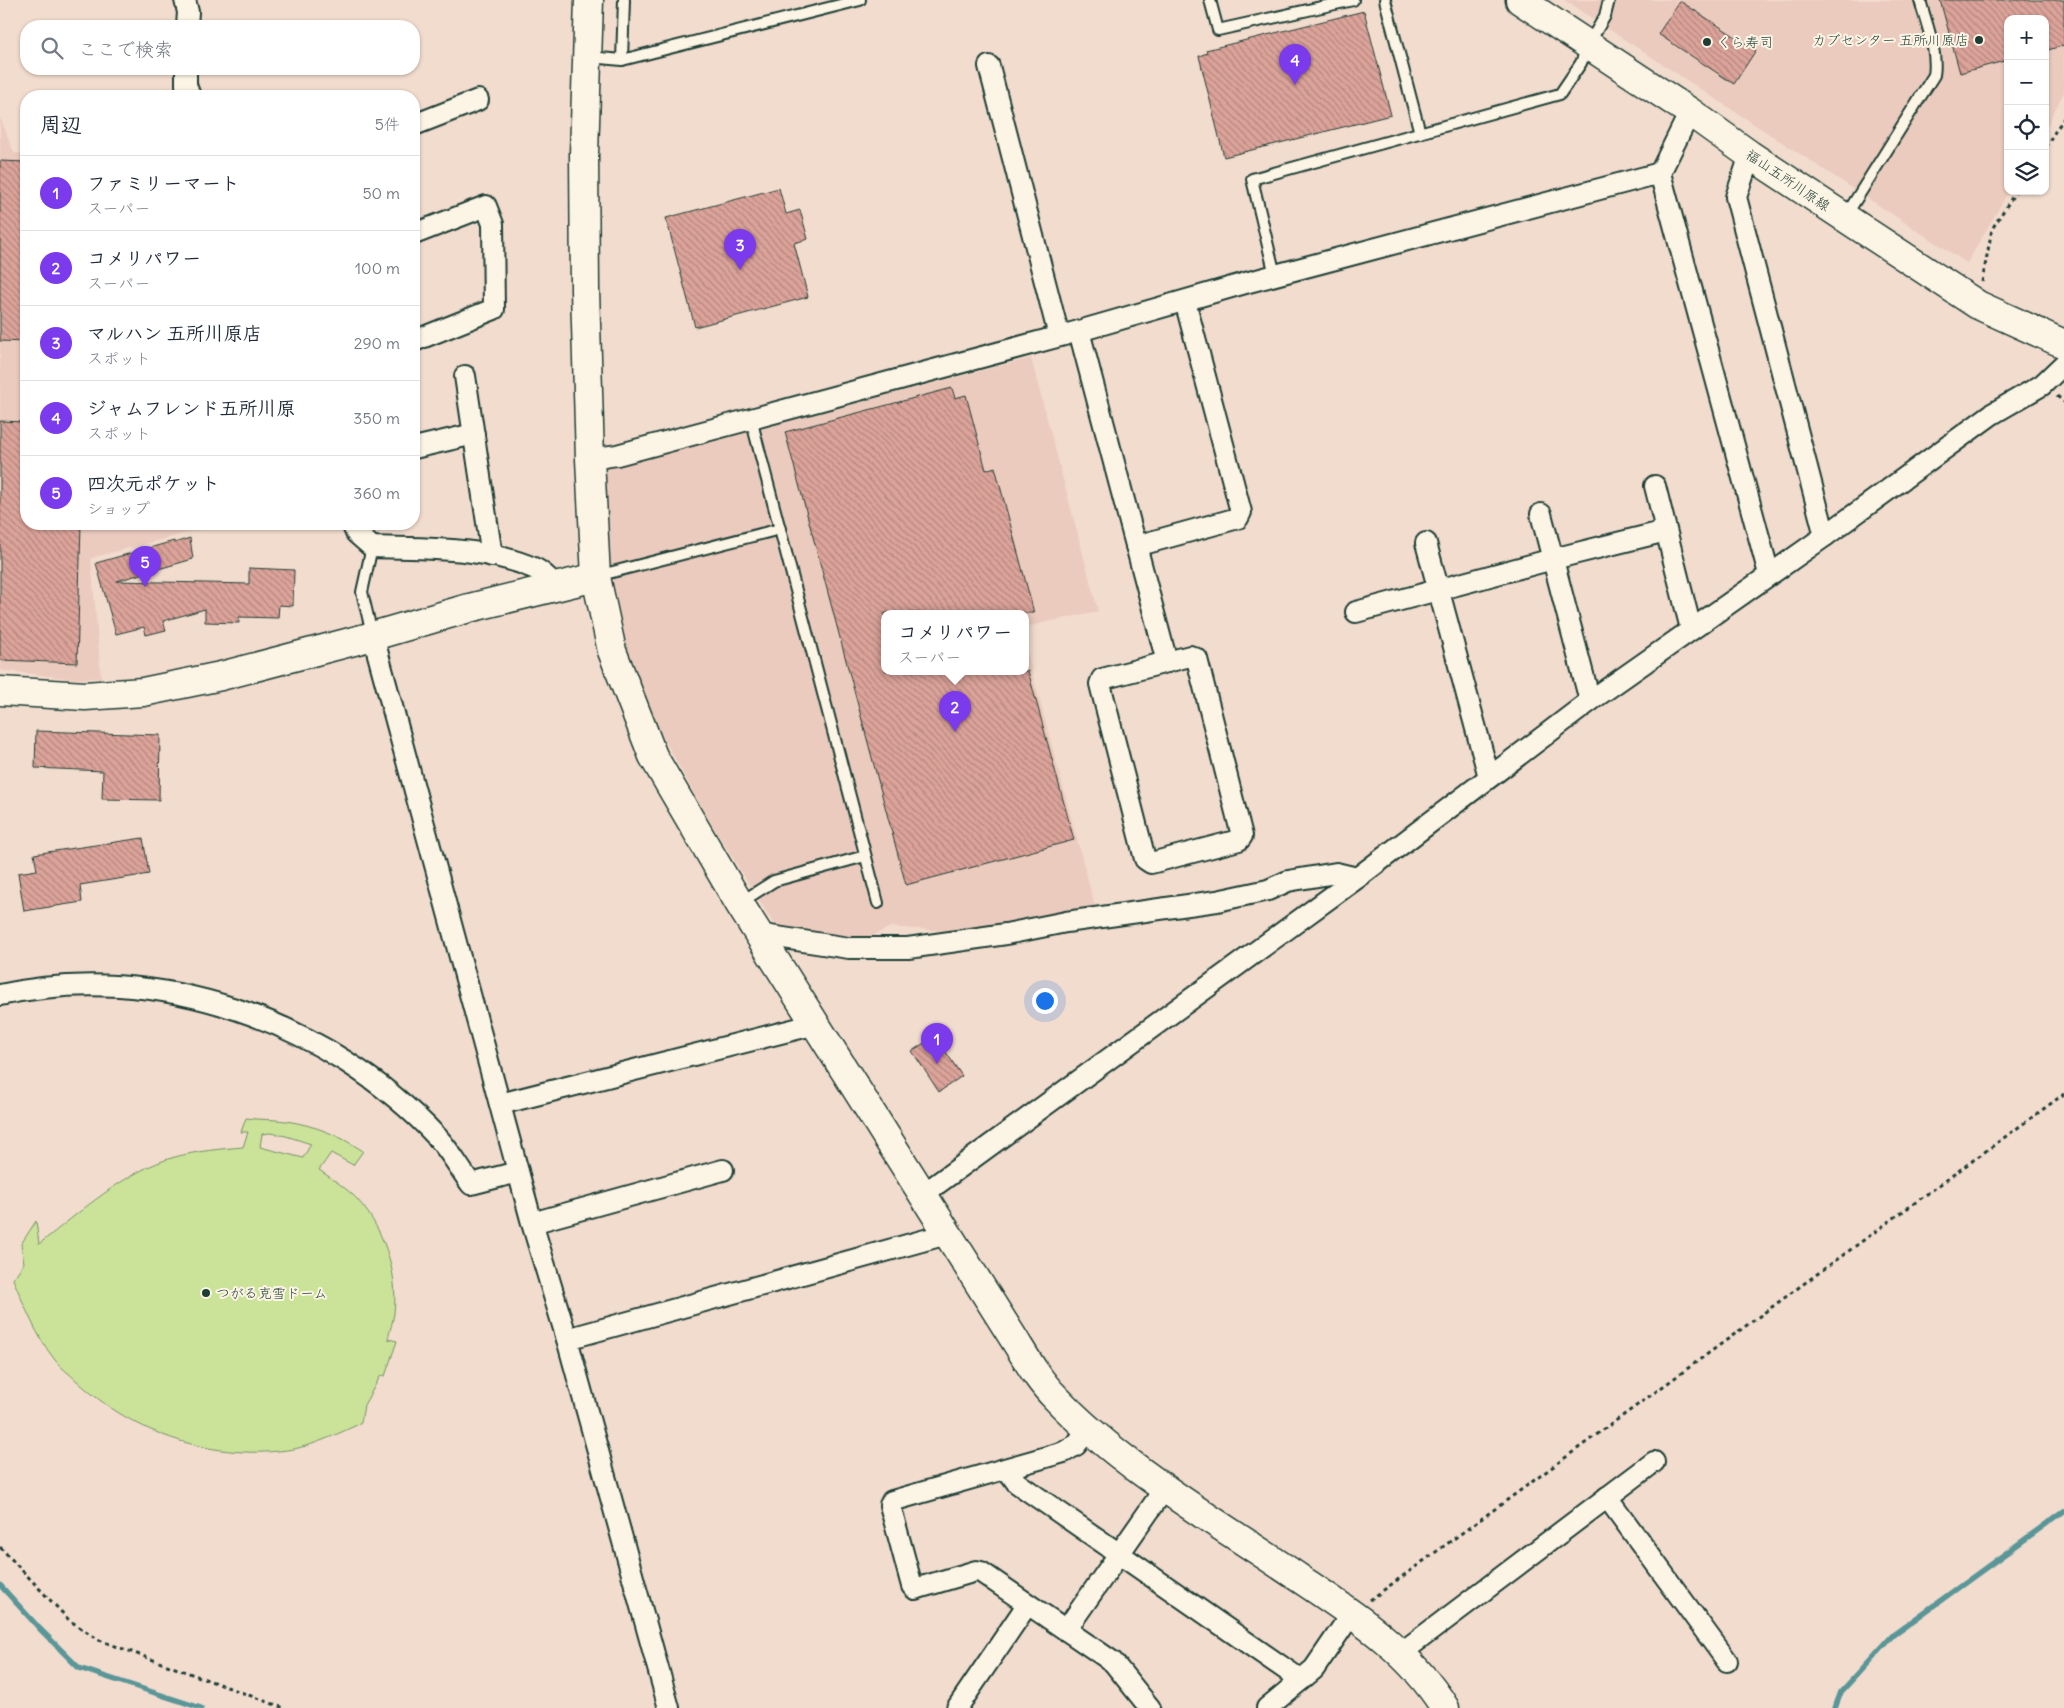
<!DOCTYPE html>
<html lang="ja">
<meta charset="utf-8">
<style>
body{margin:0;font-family:Delius,"Klee One",sans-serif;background:#f6f6f7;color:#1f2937}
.controls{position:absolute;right:15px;top:15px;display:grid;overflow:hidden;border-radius:10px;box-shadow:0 1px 4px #0004}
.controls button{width:45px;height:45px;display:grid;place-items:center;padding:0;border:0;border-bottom:1px solid #e0e1e3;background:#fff;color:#1f2937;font:25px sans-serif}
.you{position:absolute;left:1044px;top:1000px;width:18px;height:18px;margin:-12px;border:4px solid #fff;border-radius:50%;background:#1a73e8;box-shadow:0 0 0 8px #1a73e833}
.badge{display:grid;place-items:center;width:32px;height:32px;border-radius:50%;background:#7c3aed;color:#fff;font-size:16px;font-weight:700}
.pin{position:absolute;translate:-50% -41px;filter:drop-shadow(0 1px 2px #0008)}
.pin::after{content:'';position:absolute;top:26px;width:18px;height:15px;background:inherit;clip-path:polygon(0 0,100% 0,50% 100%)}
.popup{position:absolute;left:881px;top:610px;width:148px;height:65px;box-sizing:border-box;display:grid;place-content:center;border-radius:10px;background:#fff;filter:drop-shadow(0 1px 4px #0005);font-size:16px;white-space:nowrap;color:#747a83}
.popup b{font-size:19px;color:#1f2937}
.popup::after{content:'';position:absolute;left:50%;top:100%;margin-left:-10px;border:10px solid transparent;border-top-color:#fff}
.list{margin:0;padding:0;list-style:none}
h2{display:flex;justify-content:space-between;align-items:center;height:65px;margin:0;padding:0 20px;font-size:21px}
h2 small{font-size:16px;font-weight:400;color:#747a83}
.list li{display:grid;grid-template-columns:32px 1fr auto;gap:15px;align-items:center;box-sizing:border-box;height:75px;padding:0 20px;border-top:1px solid #e0e1e3}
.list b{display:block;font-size:19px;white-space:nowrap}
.list p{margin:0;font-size:16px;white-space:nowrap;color:#747a83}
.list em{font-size:16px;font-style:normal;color:#747a83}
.icon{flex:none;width:28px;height:28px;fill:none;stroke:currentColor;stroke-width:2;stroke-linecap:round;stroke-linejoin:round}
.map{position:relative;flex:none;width:2064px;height:1708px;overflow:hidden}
.search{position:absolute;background:#fff;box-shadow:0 1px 4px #0004;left:20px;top:20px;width:400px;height:55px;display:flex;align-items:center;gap:12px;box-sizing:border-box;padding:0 18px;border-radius:20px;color:#747a83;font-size:19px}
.panel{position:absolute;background:#fff;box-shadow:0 1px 4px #0004;left:20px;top:90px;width:400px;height:440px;border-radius:20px}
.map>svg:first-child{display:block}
</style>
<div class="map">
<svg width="2064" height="1708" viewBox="0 0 2064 1708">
<defs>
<pattern id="building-back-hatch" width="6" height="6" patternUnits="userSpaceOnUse" patternTransform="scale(1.25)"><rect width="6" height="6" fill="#dca39a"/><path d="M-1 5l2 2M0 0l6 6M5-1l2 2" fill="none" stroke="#b2867e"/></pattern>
</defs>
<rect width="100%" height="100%" fill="#f2dcce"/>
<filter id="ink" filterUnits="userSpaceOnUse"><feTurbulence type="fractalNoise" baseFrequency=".02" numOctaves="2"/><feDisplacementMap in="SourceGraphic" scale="10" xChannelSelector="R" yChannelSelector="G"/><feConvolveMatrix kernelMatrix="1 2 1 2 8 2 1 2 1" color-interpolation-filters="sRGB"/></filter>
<g filter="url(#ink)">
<g fill="#ebcbbe">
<polygon points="1564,0 2064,0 2064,92 2045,130 2045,19 2008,19 2008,191 2009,191 1967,263"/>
<polygon points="0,117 14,153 26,154 26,524 221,524 91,558 101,678 74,679 0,670"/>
<polygon points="1031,358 1098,611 1025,627 1025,613 885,613 885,671 1025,671 1025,645 1095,907 974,933 890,927 863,941 843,936 813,936 777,929 707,817 662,735 648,708 633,672 620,633 614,595 608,543 606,468"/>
</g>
<path fill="#cae399" stroke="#749066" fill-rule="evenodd" d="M246,1118C260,1120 273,1119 286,1121C314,1125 339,1135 363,1151L353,1165L331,1153L319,1170C331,1178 342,1185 353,1195C382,1223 399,1272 394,1313C393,1321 390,1330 388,1339L397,1341L385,1376L381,1375L364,1405L361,1423C340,1433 317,1444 294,1449C215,1462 135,1435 77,1381C70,1374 61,1368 55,1360C36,1336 25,1307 13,1279L24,1263L21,1244L36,1221L39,1244C79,1213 126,1170 175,1157C197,1151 220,1149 243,1147L248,1132H241ZM270,1133L286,1136L311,1144L303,1158L260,1147L262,1134Z"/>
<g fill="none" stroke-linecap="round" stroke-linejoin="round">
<g stroke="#5a9698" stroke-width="5.5">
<polyline points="0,1585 40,1629 79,1668 201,1708"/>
<polyline points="1835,1708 1841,1692 1893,1635 2064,1511"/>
</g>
</g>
<g fill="url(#building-back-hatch)" stroke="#1f3d34">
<polygon points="1940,0 2064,0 2064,45 2045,51 2045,19 2008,19 2008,60 1960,73"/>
<polygon points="1680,1 1756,50 1734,84 1658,34"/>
<polygon points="1364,11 1391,115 1224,157 1199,56 1207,53 1206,50"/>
<polygon points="0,161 26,162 26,342 0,341"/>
<polygon points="779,188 786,214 800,210 808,239 794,243 808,297 695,327 666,218"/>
<polygon points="952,388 955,398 966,395 986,470 995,467 1034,613 885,613 885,671 1028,671 1074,840 906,885 785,432"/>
<polygon points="0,421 26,422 26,524 81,524 77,663 0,660"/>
<polygon points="190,538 193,559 117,581 249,584 249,568 294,570 293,606 279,605 278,618 239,617 239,623 205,622 205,609 163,621 166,630 146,635 144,627 116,634 96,563 174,541 174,543"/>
<polygon points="36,731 160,735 159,800 102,799 103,771 35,768"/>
<polygon points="143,838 149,874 80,885 82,902 24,911 18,873 37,870 34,854"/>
<polygon points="935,1036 962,1076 939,1092 912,1051"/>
</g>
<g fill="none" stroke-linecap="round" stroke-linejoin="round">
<g stroke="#1f3d34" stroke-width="14">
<g id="lane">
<polyline points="1210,0 1218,30 1353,0"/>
<polyline points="1385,0 1420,133"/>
<polyline points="589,57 622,60 624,0"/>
<polyline points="622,60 860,0"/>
<path d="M1845,217L1934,75C1938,51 1926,23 1920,0"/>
<polyline points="1275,275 1252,179 1560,94 1581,63 1588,45 1605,16 1609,0"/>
<polyline points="751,419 878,903"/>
<polyline points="372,547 362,592 372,634"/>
<polyline points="597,576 780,529"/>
<polyline points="741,902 774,881 865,856"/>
</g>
</g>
<g stroke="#1f3d34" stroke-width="24">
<g id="street">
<polyline points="185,0 188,12 187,26"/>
<polyline points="989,66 1059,336"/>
<polyline points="186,69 186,85 190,96"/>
<polyline points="1690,112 1660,173 1769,574"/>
<polyline points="414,125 478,100"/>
<polyline points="1750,155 1736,197 1825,536"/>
<polyline points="414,234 486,206 493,224 494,309 414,341"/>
<polyline points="1079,331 1167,662"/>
<polyline points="465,376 492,556"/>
<polyline points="414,448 474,434"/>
<polyline points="590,459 617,455 751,419 1079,331 1249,282 1660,173"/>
<polyline points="1655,486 1691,629"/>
<polyline points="1541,514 1590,701"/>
<path d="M352,524L356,533L372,547C427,549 484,546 536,569C544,573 551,581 557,587"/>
<polyline points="1426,543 1489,777"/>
<polyline points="1136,546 1238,518 1241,512 1185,301"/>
<polyline points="1356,612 1553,559 1666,531"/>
<polyline points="373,636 532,1223 567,1339 669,1708"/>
<polygon points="1190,656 1197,659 1242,836 1239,840 1151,863 1145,859 1100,684 1102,679"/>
<polyline points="757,934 849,948 908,948 1006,934 1066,922 1217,901 1268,890 1288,881 1336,873 1357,878"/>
<path d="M0,995C157,960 329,1021 438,1138C450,1151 460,1169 471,1184L518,1172"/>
<polyline points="500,1104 816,1024"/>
<polyline points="922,1195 1357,878 1590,701 1825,536 1992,414 2042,385 2064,364"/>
<polyline points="532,1223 723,1170"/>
<polyline points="567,1339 947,1234"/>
<polyline points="1088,1429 1076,1445 1064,1452 892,1501 890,1505 912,1586 915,1589 976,1571 981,1572 1113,1662 1150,1708"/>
<polyline points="1007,1469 1017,1483 1301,1680"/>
<polyline points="1607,1497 1727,1661"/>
<polyline points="1066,1630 1165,1488"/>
<polyline points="1401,1653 1654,1462"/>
<polyline points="957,1708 1027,1605"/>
<polyline points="1267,1708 1314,1669 1352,1613"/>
</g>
</g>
<g stroke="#1f3d34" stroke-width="31">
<g id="secondary">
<path d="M589,0L584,154L585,290L590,459L596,577L612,651L653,756L739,903L1014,1339C1027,1360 1039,1381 1056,1398C1126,1471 1219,1523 1302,1580C1357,1617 1410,1651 1445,1708"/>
<polyline points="1520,0 1690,112 1750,155 1844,217 1978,305 2064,344"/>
<polyline points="0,691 85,696 143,692 221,676 373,636 469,608 596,577"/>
</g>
</g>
<g stroke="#1f3d34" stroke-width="3" stroke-dasharray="4 4" stroke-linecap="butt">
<polyline points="2045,147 2064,118"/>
<polyline points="1982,282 1992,229 2016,191"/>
<polyline points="2057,396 2064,402"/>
<polyline points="0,1547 69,1620 99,1640 284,1708"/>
<polyline points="1370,1600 2064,1094"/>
</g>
<use href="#lane" stroke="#fcf5e5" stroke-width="10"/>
<use href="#street" stroke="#fcf5e5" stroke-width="20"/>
<use href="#secondary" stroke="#fcf5e5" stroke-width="28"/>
</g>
</g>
<g fill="#1f3d34" stroke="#fcf5e5" stroke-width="2">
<circle cx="1979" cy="40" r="5"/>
<circle cx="1707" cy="42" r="5"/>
<circle cx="206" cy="1293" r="5"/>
</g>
<g text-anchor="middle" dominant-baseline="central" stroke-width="4" stroke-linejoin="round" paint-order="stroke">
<g font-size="14" fill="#1f3d34" stroke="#fcf5e5" text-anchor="start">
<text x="1969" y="40" text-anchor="end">カブセンター 五所川原店</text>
<text x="1717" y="42">くら寿司</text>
<text x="216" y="1293">つがる克雪ドーム</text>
</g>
<g font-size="14" fill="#1f3d34" stroke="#fcf5e5">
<text transform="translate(1788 180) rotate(34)">福山五所川原線</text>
</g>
</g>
</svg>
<div class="controls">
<button>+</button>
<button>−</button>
<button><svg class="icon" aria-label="locate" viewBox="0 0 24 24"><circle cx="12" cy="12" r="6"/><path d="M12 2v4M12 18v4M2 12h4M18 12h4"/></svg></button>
<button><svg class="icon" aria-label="layers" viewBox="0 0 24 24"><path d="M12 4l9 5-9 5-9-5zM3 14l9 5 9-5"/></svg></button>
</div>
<div class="you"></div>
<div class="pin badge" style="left:937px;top:1064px">1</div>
<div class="pin badge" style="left:955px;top:732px">2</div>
<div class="popup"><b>コメリパワー</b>スーパー</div>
<div class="pin badge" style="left:740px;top:270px">3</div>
<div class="pin badge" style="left:1295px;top:85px">4</div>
<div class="pin badge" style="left:145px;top:587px">5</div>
<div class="search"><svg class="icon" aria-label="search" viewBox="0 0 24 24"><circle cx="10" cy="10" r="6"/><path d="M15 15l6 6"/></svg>ここで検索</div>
<section class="panel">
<h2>周辺<small>5件</small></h2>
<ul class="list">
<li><span class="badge">1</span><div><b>ファミリーマート</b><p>スーパー</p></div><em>50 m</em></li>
<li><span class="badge">2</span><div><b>コメリパワー</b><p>スーパー</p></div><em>100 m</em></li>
<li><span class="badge">3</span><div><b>マルハン 五所川原店</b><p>スポット</p></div><em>290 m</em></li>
<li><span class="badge">4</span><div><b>ジャムフレンド五所川原</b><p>スポット</p></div><em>350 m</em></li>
<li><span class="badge">5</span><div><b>四次元ポケット</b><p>ショップ</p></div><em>360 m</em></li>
</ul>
</section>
</div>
